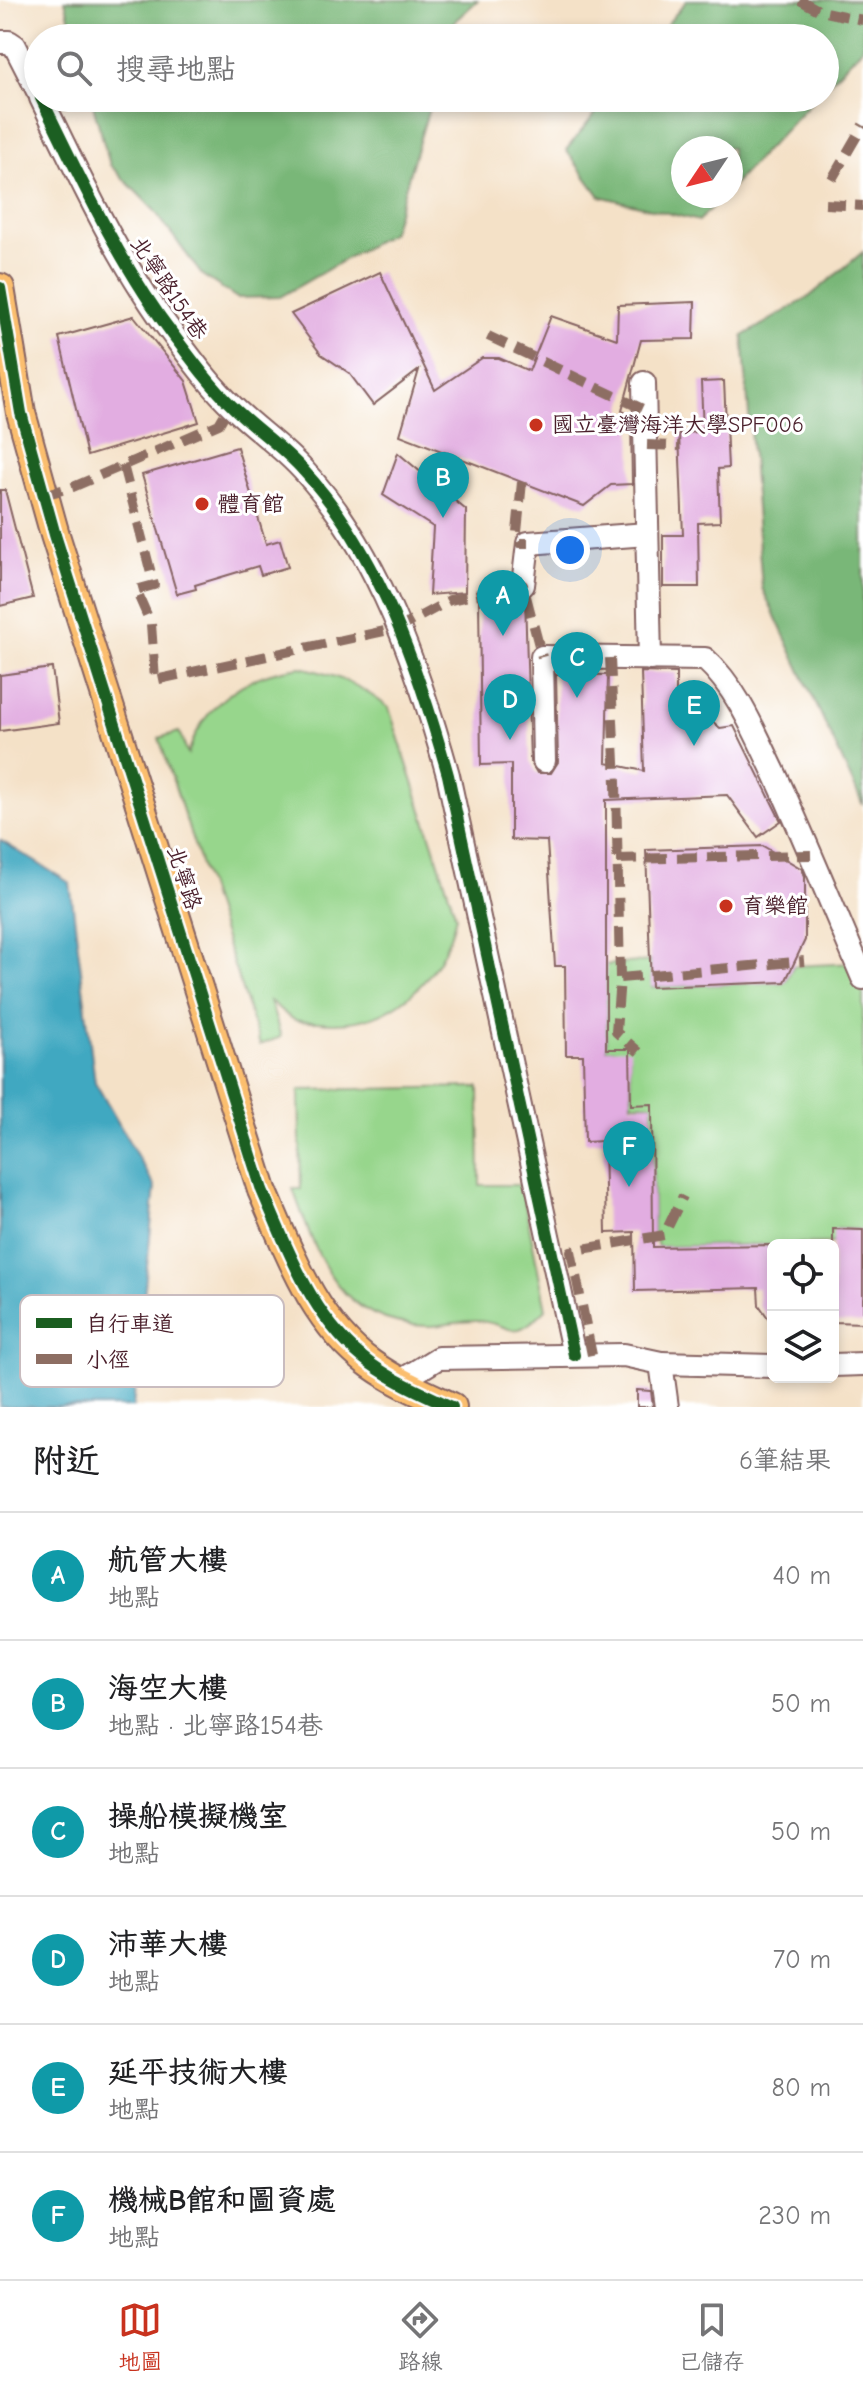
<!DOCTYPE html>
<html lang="zh-TW">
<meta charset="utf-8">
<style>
body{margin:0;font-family:"Comic Neue","LXGW WenKai TC",sans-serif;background:#f2f2f2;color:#202124}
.controls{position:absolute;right:24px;bottom:24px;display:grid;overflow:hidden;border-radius:12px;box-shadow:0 4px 12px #0003}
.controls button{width:72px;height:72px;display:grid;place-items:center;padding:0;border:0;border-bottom:2px solid #e0e0e0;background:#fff;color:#202124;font:40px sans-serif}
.compass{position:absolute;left:671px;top:136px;width:72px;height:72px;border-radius:50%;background:#fff;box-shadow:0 4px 12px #0003;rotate:235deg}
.you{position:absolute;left:570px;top:550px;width:28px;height:28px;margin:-20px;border:6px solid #fff;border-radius:50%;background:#1a73e8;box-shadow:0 0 0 12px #1a73e833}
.badge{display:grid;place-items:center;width:52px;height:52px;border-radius:50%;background:#c8321e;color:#fff;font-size:26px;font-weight:700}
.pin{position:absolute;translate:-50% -66px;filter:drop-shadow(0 2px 4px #0008)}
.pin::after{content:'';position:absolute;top:42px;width:28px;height:24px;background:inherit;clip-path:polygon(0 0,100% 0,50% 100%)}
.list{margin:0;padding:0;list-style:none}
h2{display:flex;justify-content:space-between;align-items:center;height:104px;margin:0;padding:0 32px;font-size:34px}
h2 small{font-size:26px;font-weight:400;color:#757577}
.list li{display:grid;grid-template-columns:52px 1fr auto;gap:24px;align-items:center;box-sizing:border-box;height:128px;padding:0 32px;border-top:2px solid #e0e0e0}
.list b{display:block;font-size:30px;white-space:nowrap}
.list p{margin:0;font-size:26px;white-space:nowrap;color:#757577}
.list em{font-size:26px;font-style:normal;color:#757577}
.icon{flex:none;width:44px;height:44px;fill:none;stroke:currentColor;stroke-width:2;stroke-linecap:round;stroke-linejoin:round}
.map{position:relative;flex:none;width:863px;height:1407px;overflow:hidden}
.search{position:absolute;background:#fff;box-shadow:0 4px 12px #0003;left:24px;right:24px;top:24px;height:88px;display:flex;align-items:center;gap:20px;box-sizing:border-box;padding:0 28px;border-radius:44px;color:#757577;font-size:30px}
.sheet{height:872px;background:#fff}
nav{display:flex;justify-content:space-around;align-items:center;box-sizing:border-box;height:112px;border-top:2px solid #e0e0e0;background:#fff;font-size:22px;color:#757577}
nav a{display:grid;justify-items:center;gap:4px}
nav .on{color:#c8321e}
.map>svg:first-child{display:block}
</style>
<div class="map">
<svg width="863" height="1407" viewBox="0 0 863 1407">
<rect width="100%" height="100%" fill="#fff"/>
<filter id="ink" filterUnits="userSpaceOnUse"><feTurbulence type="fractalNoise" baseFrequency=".0125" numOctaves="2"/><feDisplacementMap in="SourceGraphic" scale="16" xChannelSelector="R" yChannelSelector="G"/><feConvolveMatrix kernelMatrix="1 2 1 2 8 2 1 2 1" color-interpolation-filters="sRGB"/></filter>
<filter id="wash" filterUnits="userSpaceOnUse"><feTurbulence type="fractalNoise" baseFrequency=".006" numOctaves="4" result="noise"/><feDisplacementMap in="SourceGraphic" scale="32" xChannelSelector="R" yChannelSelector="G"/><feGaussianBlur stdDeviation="1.8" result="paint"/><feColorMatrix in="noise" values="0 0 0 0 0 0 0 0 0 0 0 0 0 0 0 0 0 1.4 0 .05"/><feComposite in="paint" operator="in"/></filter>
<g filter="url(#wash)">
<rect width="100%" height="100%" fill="#f4e1c7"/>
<g fill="#97d68c" stroke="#707a5c" stroke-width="2">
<path d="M301,667C338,676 359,684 389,708L456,916C441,982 389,1030 319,1022C312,1022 301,1022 295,1020C286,1016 277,1006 270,1001L281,1037L260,1045L159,738L179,732L188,754C205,700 248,673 301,667Z"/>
<polygon points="650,961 652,987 785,982 793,966 856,963 863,977 863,1230 837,1229 833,1243 658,1247 653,1231 652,1104 632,1103 629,1051 606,1049 605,965"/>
<path d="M479,1087L480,1185H521L546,1309C508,1347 512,1321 475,1321C459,1321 444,1326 427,1326C339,1323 319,1262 293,1189H301L299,1090Z"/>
</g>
<g fill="#79b778" stroke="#626b52" stroke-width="2">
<polygon points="65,0 478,0 456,20 450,38 74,38"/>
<polygon points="687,0 863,0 863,47 825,87 825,38 656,38"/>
<polygon points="91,98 432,98 392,232 280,297 237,298 202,275 154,210 110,165"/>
<polygon points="608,98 815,98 731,187 731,148 683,148 683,196 722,196 699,221 600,196 566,150"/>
<polygon points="863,252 863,805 762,588 743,336 809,297"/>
</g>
<polygon fill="#41a8c1" stroke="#466476" stroke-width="2" points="0,840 70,883 95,1082 155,1187 133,1407 0,1407"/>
<g id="blocks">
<g fill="#e2ade1">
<polygon points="380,272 435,390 482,358 499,358 529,371 551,316 617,339 618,305 695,302 694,339 641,340 622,411 631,415 632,484 611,485 584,506 400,435 419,370 373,405 349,373 321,354 291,314"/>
<polygon points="134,316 186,381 199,422 87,456 59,337"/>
<polygon points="724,381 728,468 718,469 720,522 698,523 699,587 663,587 663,535 683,535 679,433 703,432 701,382"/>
<polygon points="237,447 266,544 280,540 288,567 261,575 258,566 195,585 196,589 177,594 142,475"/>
<polygon points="398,453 466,510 465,592 429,595 433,527 383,495"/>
<polygon points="0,490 5,490 33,598 0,606"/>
<polygon points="517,597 525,598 530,761 537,773 551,773 558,762 556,674 608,675 606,763 644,771 641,672 676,673 676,692 681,697 681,708 691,724 711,720 720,728 734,726 781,821 758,837 727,795 606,800 606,1049 630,1049 631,1105 652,1104 653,1247 773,1245 773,1325 759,1305 758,1288 635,1291 634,1232 606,1233 604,1141 585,1142 583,1055 566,1055 565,966 555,966 547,841 511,840 511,764 481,765 479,598"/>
<polygon points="52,668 59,723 0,731 0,675"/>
<polygon points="763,846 802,869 805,876 805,940 785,982 651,987 646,850"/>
<polygon points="833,1229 863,1230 863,1323 833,1322"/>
<polygon points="637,1390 651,1391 653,1407 637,1407"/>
</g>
</g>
</g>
<g filter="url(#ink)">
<use href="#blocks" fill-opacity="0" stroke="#866362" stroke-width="2"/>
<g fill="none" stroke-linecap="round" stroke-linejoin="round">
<g stroke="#866362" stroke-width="26">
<g id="minor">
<polyline points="0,42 9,42 15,46 38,91"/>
<path d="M41,98C80,178 120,265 174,336C192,360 211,386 232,406C255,429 283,447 304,471C379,552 419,671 448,775L574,1355"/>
<polyline points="644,383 650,659"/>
<polyline points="523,585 528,543 647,534"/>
<path d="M544,761L542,657L705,659C738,689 756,735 775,774C806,841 834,910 863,978"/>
<polyline points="833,1365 863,1364"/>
<polyline points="399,1382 438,1358 624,1355 661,1363"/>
<polyline points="667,1407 661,1363 773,1366"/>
</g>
</g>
<g stroke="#866362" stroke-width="32">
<path id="major" d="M0,288L21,413L55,535L262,1190C289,1252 313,1322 371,1364C396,1382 424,1394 452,1407"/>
</g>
<use href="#minor" stroke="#fff" stroke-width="22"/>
<use href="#major" stroke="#fbbe6e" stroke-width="28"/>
<g stroke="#8d6e63" stroke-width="10" stroke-dasharray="20 10" stroke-linecap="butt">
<polyline points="800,0 820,11 863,20"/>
<polyline points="832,179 863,125"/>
<polyline points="825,204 863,206"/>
<polyline points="488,336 647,411"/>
<polyline points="647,445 679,446"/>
<polyline points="123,465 154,585 136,590 151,624 155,680 399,628 450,600 523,585 542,657"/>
<polyline points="522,482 517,532 520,543 528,543"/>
<polyline points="43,495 73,487 219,424 230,405"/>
<polyline points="610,658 616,783 620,978 616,1032 639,1052"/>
<polyline points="617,859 811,855"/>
<polyline points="620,978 804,961"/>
<polyline points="592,1355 571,1251 664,1235 683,1196"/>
</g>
<g stroke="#fff" stroke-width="17">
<g id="cycleway">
<path d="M41,98C80,178 120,265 174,336C192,360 211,386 232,406C255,429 283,447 304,471C379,552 419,671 448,775L574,1355"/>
<path d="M0,288L21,413L55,535L262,1190C289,1252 313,1322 371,1364C396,1382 424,1394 452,1407"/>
</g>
</g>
<use href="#cycleway" stroke="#1b5e20" stroke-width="12"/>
</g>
</g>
<g fill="#c8321e" stroke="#fff" stroke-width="3">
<circle cx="536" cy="425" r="8"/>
<circle cx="202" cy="504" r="8"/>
<circle cx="726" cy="906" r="8"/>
</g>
<g text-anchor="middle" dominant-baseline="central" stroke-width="6" stroke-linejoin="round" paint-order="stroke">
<g font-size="22" fill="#4a1f2b" stroke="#fff">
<text transform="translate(169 288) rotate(56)">北寧路154巷</text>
<text transform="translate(184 878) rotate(72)">北寧路</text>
</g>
<g font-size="22" fill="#4a1f2b" stroke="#fff" text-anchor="start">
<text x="552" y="425">國立臺灣海洋大學SPF006</text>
<text x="218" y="504">體育館</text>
<text x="742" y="906">育樂館</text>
</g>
</g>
<rect x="20" y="1295" width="264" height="92" rx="12" fill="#fff" stroke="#c9bcbf" stroke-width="2"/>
<rect x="36" y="1318" width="36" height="10" fill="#1b5e20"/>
<rect x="36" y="1354" width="36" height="10" fill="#8d6e63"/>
<g font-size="22" fill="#4a1f2b">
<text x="86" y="1331">自行車道</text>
<text x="86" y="1367">小徑</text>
</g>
</svg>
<div class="controls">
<button><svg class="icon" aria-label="locate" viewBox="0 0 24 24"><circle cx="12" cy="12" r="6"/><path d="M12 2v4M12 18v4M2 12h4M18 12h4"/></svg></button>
<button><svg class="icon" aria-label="layers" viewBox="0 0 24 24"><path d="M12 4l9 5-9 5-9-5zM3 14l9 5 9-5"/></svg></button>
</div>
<svg class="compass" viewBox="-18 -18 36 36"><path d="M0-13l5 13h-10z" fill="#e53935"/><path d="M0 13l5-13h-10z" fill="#757577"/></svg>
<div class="you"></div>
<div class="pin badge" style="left:503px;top:636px;background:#0f9aa8">A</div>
<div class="pin badge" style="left:443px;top:518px;background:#0f9aa8">B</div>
<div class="pin badge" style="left:577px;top:698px;background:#0f9aa8">C</div>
<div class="pin badge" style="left:510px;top:740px;background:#0f9aa8">D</div>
<div class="pin badge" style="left:694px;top:746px;background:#0f9aa8">E</div>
<div class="pin badge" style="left:629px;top:1187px;background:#0f9aa8">F</div>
<div class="search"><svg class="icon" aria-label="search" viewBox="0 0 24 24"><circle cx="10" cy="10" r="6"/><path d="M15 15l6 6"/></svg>搜尋地點</div>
</div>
<section class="sheet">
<h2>附近<small>6筆結果</small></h2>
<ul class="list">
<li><span class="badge" style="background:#0f9aa8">A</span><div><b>航管大樓</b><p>地點</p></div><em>40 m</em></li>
<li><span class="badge" style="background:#0f9aa8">B</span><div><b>海空大樓</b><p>地點 · 北寧路154巷</p></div><em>50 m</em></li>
<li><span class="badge" style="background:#0f9aa8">C</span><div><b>操船模擬機室</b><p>地點</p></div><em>50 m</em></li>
<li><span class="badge" style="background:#0f9aa8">D</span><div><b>沛華大樓</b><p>地點</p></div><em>70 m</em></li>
<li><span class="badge" style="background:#0f9aa8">E</span><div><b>延平技術大樓</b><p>地點</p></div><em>80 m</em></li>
<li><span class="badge" style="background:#0f9aa8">F</span><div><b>機械B館和圖資處</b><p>地點</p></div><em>230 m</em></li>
</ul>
</section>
<nav>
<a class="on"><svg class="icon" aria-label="map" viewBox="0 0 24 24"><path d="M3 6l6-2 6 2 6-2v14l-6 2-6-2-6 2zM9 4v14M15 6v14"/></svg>地圖</a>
<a><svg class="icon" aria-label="directions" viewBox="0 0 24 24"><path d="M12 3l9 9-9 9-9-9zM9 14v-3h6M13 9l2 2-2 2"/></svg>路線</a>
<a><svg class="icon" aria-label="saved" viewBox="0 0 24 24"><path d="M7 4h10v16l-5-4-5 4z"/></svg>已儲存</a>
</nav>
